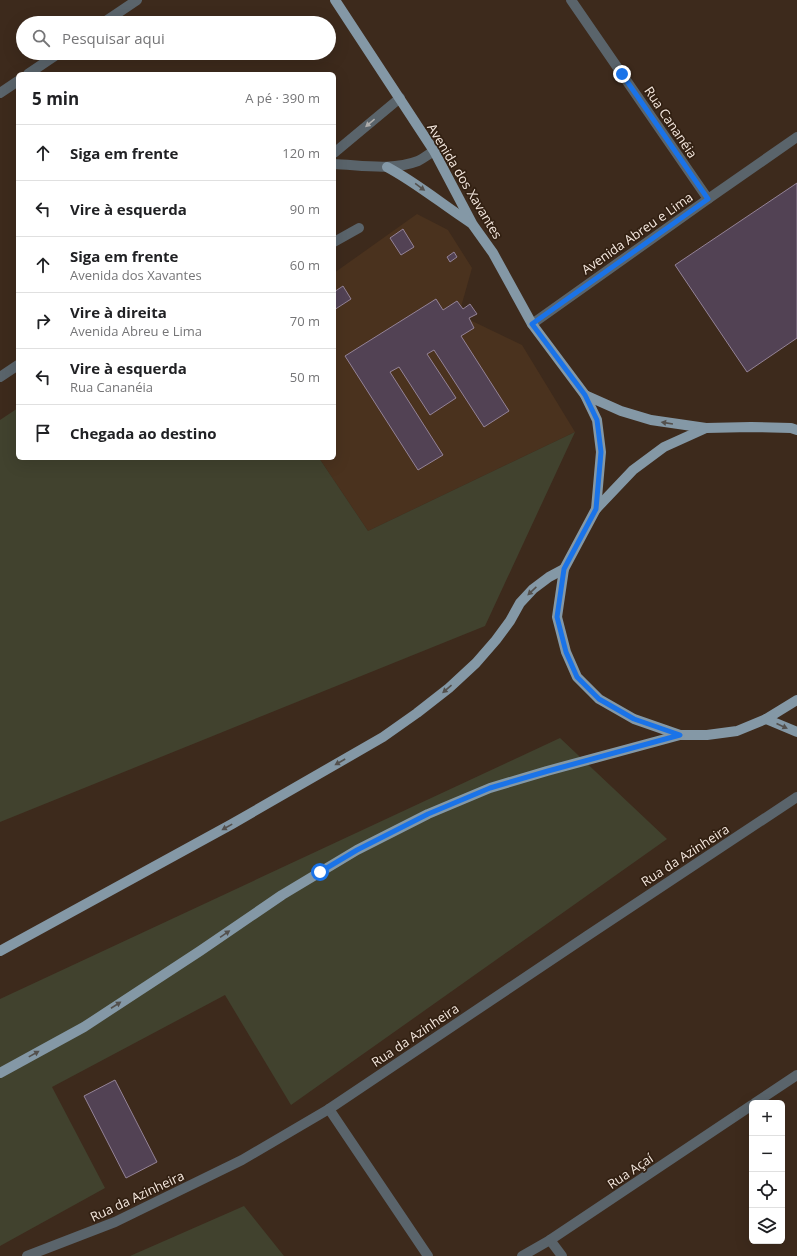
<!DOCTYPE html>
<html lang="pt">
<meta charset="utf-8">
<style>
body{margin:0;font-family:"Open Sans",sans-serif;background:#f2f2f2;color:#202124}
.controls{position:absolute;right:12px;bottom:12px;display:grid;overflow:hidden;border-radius:6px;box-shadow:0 4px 16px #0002}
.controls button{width:36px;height:36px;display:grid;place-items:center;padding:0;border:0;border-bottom:1px solid #e0e0e0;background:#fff;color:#202124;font:20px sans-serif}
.stop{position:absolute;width:12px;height:12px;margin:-9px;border:3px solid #1a73e8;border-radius:50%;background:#fff}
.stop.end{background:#1a73e8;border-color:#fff;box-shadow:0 1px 4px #0008}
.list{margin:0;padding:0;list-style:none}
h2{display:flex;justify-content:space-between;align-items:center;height:52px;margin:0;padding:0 16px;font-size:17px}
h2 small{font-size:13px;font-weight:400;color:#757577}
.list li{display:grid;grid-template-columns:26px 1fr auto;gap:12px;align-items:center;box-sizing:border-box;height:56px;padding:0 16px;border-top:1px solid #e0e0e0}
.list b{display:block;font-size:15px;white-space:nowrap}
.list p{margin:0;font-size:13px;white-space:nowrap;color:#757577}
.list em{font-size:13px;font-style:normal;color:#757577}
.icon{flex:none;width:22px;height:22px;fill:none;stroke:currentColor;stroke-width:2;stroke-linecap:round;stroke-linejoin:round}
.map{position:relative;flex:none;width:797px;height:1256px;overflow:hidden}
.search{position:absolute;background:#fff;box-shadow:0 4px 16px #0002;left:16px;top:16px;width:320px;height:44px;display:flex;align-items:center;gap:10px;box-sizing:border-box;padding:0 14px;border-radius:22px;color:#757577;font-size:15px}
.panel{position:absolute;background:#fff;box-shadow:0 4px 16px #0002;left:16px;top:72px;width:320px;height:388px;border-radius:6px}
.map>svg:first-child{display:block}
</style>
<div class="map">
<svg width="797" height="1256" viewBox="0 0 797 1256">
<rect width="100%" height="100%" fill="#3d2a1c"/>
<polygon fill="#4a321e" points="417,214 448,230 472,268 461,307 463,309 470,304 477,314 469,318 470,320 522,345 575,432 368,531 319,458 334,458 334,273"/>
<g fill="#41422e">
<polygon points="18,408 18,458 319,458 368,531 575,432 485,626 0,822 0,420"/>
<polygon points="560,738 667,839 291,1105 225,995 52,1087 105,1188 0,1246 0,999"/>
<polygon points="244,1206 284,1256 130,1256"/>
</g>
<g fill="#524254" stroke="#948397">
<polygon points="797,183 797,338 747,372 675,265"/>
<polygon points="403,229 414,247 401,255 390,238"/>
<polygon points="454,252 457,257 450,262 447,257"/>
<polygon points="343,286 351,299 334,310 334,292"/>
<polygon points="436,299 443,310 457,301 463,309 470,304 477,314 469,318 474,328 461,336 509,411 484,427 434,350 427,354 456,398 430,415 399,367 390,372 443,455 418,470 345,356"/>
<polygon points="115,1080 157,1162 126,1178 84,1096"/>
</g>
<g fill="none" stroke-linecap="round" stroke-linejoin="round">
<g stroke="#5a646b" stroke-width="10">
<polyline points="571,0 708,199"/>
<polyline points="103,23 137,0"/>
<polyline points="28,74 59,53"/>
<polyline points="0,93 18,81"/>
<polyline points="334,153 400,98"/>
<path d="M334,164C361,165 392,171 418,161C424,158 429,154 434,151"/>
<polyline points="334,242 359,228"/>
<polyline points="532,324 708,199 797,137"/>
<polyline points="0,377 18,365"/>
<polyline points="755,1103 797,1075"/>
<polyline points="329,1109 428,1256"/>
<polyline points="550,1240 562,1256"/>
<polyline points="27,1256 115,1222 242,1160 329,1109 587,936 797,797"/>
<polyline points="522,1256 550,1240 752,1105"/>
</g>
<g stroke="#8498a6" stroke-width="10">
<polyline points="335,0 434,151 473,225 493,253 532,324 585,395 597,420 601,452 596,509"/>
<path d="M387,167C417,183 443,205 471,223"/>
<polyline points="585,395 621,411 651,420 706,428"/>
<polyline points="797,430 791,428 751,427 706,428 664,447 633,470 596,509 564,569 557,617 566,652 577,677 599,699 634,719 680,735 707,735 737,731 766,719 797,700"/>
<polyline points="766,719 797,732"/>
<polyline points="0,951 232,824 383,737 417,713 449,688 476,663 496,640 510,621 520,603 533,589 549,577 564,569"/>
<polyline points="0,1073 84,1027 200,951 282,895 357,850 428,814 490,788 547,771 680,735"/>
</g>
</g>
<defs><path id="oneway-solid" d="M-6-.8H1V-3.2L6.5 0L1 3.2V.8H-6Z"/></defs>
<use fill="#afadab" href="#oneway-solid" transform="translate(370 123) rotate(140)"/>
<g fill="#53504d">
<use href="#oneway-solid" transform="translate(420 187) rotate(36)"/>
<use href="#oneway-solid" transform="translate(667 423) rotate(-171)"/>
<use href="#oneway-solid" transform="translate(532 591) rotate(137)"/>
<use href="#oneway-solid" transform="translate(447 689) rotate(139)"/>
<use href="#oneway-solid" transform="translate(782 726) rotate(24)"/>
<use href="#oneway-solid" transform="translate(340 762) rotate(150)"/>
<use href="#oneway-solid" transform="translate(227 827) rotate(151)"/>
<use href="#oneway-solid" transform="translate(225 934) rotate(-34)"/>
<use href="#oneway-solid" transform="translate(116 1005) rotate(-33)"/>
<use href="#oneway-solid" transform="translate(34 1054) rotate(-29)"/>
</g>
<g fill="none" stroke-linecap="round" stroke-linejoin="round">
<polyline stroke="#1a73e8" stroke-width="5" points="320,872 357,850 428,814 490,788 548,771 680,735 634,719 599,699 577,677 566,652 557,617 564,569 596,509 601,452 597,420 585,395 532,324 708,199 622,74"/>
</g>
<g text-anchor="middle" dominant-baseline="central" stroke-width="3.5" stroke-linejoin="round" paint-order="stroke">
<g font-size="13" fill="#f5e8df" stroke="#322012">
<text transform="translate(671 122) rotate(56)">Rua Cananéia</text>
<text transform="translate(465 181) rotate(59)">Avenida dos Xavantes</text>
<text transform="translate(637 233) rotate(-35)">Avenida Abreu e Lima</text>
<text transform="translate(685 855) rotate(-33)">Rua da Azinheira</text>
<text transform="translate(415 1035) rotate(-34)">Rua da Azinheira</text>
<text transform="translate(630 1171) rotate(-34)">Rua Açaí</text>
<text transform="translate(137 1196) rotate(-25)">Rua da Azinheira</text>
</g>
</g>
</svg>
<div class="controls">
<button>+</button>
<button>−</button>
<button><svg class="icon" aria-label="locate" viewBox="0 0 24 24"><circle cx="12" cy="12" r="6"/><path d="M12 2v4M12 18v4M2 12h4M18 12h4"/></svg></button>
<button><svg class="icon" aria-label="layers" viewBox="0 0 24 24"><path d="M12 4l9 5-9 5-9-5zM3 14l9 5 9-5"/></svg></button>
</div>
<div class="stop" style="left:320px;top:872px"></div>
<div class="stop end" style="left:622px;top:74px"></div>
<div class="search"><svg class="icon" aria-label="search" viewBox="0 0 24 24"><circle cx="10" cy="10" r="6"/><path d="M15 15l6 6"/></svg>Pesquisar aqui</div>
<section class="panel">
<h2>5 min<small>A pé · 390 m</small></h2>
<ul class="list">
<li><svg class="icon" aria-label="ahead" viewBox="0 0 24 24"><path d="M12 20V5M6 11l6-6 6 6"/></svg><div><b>Siga em frente</b></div><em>120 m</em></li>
<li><svg class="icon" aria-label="left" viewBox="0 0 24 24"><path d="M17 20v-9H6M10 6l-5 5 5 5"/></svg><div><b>Vire à esquerda</b></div><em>90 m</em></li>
<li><svg class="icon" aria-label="ahead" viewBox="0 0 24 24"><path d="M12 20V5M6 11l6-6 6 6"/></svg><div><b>Siga em frente</b><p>Avenida dos Xavantes</p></div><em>60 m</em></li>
<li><svg class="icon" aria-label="right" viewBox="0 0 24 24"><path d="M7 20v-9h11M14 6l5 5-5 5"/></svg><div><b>Vire à direita</b><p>Avenida Abreu e Lima</p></div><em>70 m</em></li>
<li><svg class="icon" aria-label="left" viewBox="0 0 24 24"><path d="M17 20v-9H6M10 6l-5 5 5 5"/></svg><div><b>Vire à esquerda</b><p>Rua Cananéia</p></div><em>50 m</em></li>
<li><svg class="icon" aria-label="arrive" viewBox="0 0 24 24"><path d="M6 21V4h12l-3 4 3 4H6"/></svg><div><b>Chegada ao destino</b></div></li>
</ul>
</section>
</div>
